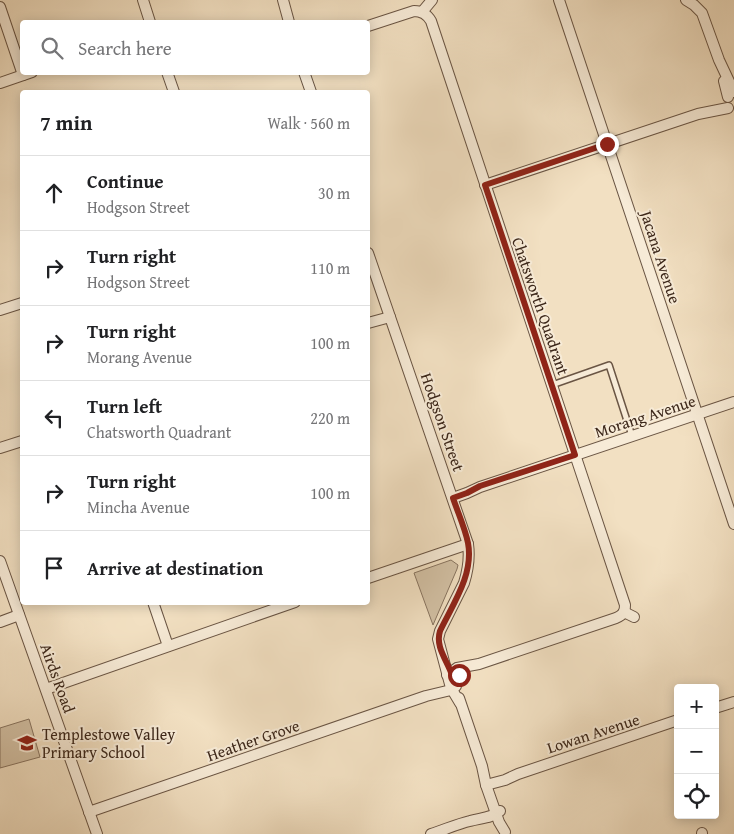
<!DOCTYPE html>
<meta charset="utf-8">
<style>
body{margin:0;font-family:"Gentium Book Plus",serif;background:#f2f2f2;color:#202124}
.controls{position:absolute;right:15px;bottom:15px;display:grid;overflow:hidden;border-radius:5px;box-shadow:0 2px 12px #0003}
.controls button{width:45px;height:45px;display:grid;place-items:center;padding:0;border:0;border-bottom:1px solid #e0e0e0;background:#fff;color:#202124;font:25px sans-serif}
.stop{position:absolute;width:15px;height:15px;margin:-11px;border:4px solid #8f2418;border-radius:50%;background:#fff}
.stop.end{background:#8f2418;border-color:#fff;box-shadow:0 1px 5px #0008}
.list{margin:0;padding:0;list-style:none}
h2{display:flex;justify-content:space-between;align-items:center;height:65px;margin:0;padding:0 20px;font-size:21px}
h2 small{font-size:16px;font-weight:400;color:#757577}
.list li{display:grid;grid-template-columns:32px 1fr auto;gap:15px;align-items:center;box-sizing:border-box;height:75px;padding:0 20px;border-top:1px solid #e0e0e0}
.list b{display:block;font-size:19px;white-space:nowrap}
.list p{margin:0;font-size:16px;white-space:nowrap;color:#757577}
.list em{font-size:16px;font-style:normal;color:#757577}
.icon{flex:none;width:28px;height:28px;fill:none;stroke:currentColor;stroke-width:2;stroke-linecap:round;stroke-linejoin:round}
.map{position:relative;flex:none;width:734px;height:834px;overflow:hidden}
.search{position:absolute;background:#fff;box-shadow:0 2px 12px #0003;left:20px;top:20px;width:350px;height:55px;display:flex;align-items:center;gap:12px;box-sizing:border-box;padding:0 18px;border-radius:5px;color:#757577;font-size:19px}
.panel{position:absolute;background:#fff;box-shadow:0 2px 12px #0003;left:20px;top:90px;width:350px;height:515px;border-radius:5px}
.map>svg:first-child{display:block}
</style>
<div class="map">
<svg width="734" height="834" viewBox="0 0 734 834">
<rect width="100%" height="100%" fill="#f2e0c2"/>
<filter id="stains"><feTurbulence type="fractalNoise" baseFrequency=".004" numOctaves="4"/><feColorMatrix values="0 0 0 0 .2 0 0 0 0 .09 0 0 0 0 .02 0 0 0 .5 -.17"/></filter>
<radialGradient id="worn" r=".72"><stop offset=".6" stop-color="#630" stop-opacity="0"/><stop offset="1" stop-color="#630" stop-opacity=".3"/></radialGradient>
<g fill="#d3c1a5" stroke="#887460">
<polygon points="451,560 458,565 457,569 433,625 414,573"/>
<polygon points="29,719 40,757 0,768 0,728"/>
</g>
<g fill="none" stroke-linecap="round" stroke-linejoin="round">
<g stroke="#6a5544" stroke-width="8">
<polyline id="lane" points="552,385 609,365 632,436"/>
</g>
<g stroke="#6a5544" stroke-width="12">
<g id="street">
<polyline points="143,0 150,22"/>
<polyline points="283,0 289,22"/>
<polyline points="559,0 734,524"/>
<polyline points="686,0 694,5 702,13 719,60 734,92"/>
<polyline points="0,7 23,75"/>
<polyline points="422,12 432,0"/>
<path d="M368,26L414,11C421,11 427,14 431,21L625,605C625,612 623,615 616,618L479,664L457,668L447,675"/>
<polyline points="167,72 174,92"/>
<polyline points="304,72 311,92"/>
<polyline points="724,81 728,97"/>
<polyline points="0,83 32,72"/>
<polyline points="485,185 698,114 728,108"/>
<path d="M368,253L468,544C470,558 468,570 464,583L440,631L438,639L451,688L460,703"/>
<polyline points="0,310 22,303"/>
<polyline points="368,323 390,317"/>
<polyline points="0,448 22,441"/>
<polyline points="453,498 467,493 480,487 734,402"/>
<polyline points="0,561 97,834"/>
<polyline points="368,578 468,544"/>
<polyline points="153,602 168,646"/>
<polyline points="624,612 634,617"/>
<polyline points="0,622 19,615"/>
<polyline points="46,689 295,602"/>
<polyline points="459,698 482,766 486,785 499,822 505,832"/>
<polyline points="715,708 734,702"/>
<polyline points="486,785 505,780 518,774 678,720"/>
<polyline points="89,812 426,696 451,690 456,686"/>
<path d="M431,834C444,830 457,824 470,821C480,818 492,818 500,811"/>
<polyline points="702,834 702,833"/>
</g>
</g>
<use href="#lane" stroke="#f7ebd7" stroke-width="5"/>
<use href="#street" stroke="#f7ebd7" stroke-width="10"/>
</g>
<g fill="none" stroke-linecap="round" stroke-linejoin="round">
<path stroke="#8f2418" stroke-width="6" d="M459,675H452C447,660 435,647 440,631C453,604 474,574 468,543C465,528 458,513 453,498L467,493L480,486L575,455L485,185L607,144"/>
</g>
<defs>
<g id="school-bare" transform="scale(1.5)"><path d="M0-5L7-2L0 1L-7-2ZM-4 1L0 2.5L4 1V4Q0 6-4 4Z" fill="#8f2418" stroke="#f7ebd7" stroke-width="2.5" paint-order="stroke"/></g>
</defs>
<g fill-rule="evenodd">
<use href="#school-bare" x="27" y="743"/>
</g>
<g text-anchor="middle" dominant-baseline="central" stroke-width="4" stroke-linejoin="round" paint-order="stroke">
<g font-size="16" fill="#3c271a" stroke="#f7ebd7">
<text transform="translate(661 257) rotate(72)">Jacana Avenue</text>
<text transform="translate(541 306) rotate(71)">Chatsworth Quadrant</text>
<text transform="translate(645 416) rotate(-18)">Morang Avenue</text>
<text transform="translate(443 422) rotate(71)">Hodgson Street</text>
<text transform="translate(58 678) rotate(70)">Airds Road</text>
<text transform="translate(593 733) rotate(-18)">Lowan Avenue</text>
<text transform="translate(253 740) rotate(-19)">Heather Grove</text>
</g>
<g font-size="16" fill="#3c271a" stroke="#f7ebd7" text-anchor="start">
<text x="42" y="734">Templestowe Valley<tspan x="42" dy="18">Primary School</tspan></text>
</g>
</g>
<rect width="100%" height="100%" filter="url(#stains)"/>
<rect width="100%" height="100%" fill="url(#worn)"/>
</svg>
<div class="controls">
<button>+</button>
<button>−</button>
<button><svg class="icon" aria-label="locate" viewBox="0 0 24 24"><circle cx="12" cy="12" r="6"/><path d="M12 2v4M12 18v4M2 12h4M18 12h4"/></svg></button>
</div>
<div class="stop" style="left:459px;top:675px"></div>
<div class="stop end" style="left:607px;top:144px"></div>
<div class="search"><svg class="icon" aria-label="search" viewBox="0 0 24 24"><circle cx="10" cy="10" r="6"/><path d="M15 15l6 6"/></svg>Search here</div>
<section class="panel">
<h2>7 min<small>Walk · 560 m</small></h2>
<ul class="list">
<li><svg class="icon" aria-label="ahead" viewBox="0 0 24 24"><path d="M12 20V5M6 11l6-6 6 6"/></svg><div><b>Continue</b><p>Hodgson Street</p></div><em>30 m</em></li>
<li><svg class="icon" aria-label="right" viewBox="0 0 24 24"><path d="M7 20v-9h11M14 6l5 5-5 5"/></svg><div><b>Turn right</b><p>Hodgson Street</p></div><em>110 m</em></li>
<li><svg class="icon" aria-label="right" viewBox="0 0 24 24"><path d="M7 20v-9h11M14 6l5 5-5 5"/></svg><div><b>Turn right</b><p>Morang Avenue</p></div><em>100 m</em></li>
<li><svg class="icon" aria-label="left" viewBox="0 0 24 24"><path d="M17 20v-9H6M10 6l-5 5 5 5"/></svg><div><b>Turn left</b><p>Chatsworth Quadrant</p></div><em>220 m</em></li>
<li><svg class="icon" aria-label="right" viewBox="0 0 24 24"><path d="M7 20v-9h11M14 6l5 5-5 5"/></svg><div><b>Turn right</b><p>Mincha Avenue</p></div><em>100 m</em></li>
<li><svg class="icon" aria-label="arrive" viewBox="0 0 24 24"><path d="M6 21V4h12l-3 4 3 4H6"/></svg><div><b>Arrive at destination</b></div></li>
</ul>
</section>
</div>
